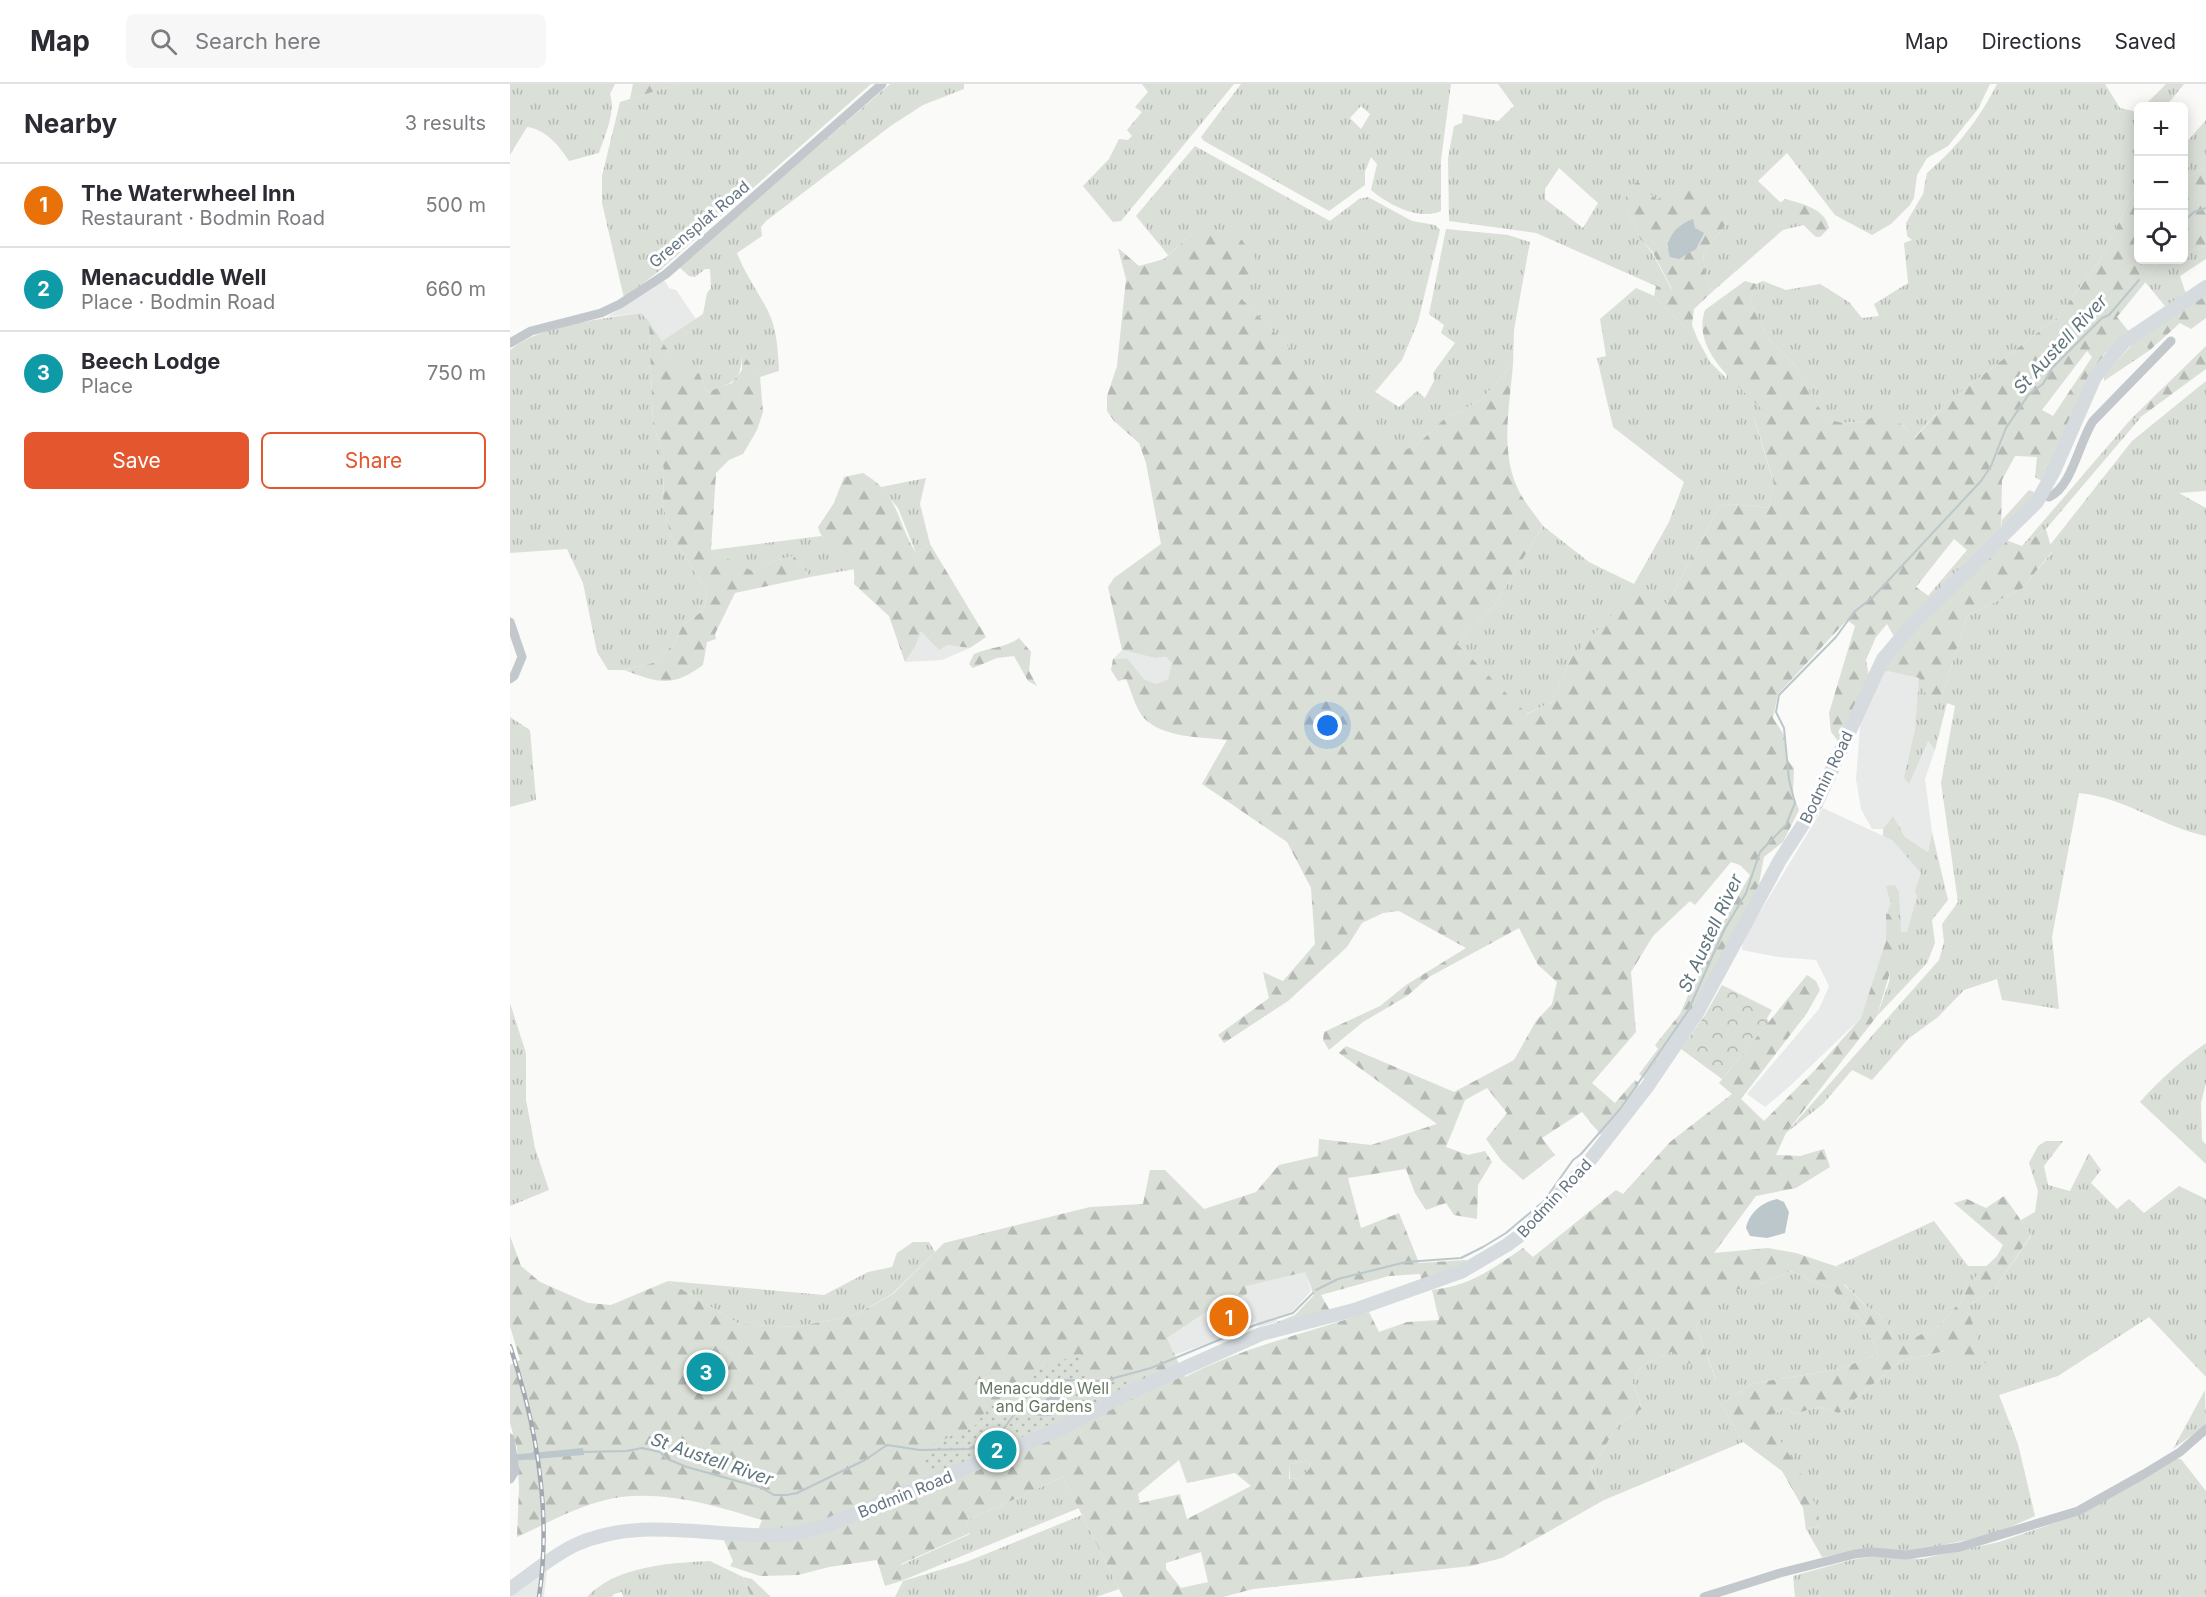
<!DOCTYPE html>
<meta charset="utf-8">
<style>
body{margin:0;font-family:Inter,sans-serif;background:#f7f7f7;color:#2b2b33}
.controls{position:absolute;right:18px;top:18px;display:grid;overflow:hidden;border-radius:9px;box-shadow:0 3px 15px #0003}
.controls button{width:54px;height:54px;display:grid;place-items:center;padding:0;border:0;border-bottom:2px solid #e1e1e2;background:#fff;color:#2b2b33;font:30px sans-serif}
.you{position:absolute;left:818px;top:642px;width:21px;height:21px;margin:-15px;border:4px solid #fff;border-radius:50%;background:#1a73e8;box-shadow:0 0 0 9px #1a73e833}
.badge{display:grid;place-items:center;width:39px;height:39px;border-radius:50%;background:#e4572e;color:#fff;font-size:20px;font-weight:700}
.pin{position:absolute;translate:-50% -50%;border:3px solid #fff;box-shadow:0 2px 6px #0006}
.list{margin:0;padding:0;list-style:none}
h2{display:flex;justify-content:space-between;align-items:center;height:78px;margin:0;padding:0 24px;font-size:26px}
h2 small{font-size:20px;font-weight:400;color:#7c7c81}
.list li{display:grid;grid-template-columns:39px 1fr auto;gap:18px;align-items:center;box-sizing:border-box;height:84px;padding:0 24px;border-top:2px solid #e1e1e2}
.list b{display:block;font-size:22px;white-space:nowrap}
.list p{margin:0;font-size:20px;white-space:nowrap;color:#7c7c81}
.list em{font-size:20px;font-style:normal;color:#7c7c81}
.actions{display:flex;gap:12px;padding:18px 24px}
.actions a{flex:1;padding:14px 0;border:2px solid #e4572e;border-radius:9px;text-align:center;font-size:21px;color:#e4572e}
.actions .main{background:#e4572e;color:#fff}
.icon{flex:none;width:33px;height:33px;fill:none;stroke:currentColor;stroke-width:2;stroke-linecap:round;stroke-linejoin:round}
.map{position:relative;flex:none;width:1696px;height:1513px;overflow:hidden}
header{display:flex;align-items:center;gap:36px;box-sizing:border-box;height:84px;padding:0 30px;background:#fff;border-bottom:2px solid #e1e1e2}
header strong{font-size:28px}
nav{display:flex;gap:33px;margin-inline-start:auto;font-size:21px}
.search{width:420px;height:54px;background:#f7f7f7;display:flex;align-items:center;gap:15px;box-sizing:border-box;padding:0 21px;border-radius:9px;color:#7c7c81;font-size:22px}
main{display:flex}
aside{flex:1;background:#fff}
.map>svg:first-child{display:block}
</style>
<header>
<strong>Map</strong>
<div class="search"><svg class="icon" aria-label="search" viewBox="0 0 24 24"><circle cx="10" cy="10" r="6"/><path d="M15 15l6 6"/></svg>Search here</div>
<nav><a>Map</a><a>Directions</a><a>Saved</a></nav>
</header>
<main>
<aside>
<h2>Nearby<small>3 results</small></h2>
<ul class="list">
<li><span class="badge" style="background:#e8710a">1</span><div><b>The Waterwheel Inn</b><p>Restaurant · Bodmin Road</p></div><em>500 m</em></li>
<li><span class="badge" style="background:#0f9aa8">2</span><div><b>Menacuddle Well</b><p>Place · Bodmin Road</p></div><em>660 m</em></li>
<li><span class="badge" style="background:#0f9aa8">3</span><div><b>Beech Lodge</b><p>Place</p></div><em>750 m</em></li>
</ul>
<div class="actions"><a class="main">Save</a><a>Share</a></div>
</aside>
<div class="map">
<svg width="1696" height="1513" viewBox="0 0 1696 1513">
<defs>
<pattern id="grass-tufts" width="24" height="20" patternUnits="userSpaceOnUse" patternTransform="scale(1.5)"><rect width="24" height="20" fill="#dadfd7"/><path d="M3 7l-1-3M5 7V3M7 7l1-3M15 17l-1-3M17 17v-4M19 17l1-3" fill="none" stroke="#b4b9b4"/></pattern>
<pattern id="forest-firs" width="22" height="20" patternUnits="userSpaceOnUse" patternTransform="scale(1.5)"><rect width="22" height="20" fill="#dadfd7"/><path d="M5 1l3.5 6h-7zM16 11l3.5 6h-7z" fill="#b4b9b4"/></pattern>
<pattern id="park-crowns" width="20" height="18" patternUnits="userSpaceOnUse" patternTransform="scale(1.5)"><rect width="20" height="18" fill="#dadfd7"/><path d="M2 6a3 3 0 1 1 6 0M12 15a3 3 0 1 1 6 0" fill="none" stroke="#b4b9b4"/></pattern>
<pattern id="garden-dots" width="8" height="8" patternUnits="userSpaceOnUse" patternTransform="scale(1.5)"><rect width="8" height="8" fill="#dadfd7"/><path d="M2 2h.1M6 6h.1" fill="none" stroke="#b4b9b4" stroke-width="1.8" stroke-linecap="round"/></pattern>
</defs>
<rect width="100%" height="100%" fill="#fafaf8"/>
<g fill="#e8e9e9">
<polygon points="154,196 159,204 166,206 186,235 152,257 131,229 97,233"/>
<polygon points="411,547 437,561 460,564 432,576 395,578 406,561"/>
<polygon points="612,566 645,574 656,573 662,579 658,595 646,600 634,595 617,574 603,575"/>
<polygon points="1372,586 1409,594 1418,657 1425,666 1415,695 1422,748 1418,768 1395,753 1383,732 1373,745 1362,745 1351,725 1346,695 1351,630"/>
<polygon points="1313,724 1382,756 1415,793 1411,845 1369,884 1351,934 1280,1002 1255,1023 1237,1010 1309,925 1319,902 1306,876 1268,873 1232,866 1233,856"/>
<polygon points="795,1187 801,1207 782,1228 766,1234 767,1238 748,1243 746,1238 741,1239 720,1251 665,1271 657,1254 702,1222 715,1214 724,1217 731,1213 735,1202"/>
<polygon points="37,1485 34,1513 0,1513 0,1508"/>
</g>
<g fill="url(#grass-tufts)" fill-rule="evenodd">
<path d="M0,0H105L100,10C106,28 95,51 89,69L59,77C50,63 36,45 17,43L0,71Z"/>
<polygon points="168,0 361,0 148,188 114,214 92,119 92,92 110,18"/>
<path d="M380,0H454V5L413,21L382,41L256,137L251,143L252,152L227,169C235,190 247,206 258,227C267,245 268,267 269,287L250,293L232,270C231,298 223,299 197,308L189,289L174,291L152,257L193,230L197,209L201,204L200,185H195L185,193L179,192L169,183Z"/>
<polygon points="632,0 724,0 611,137 603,138 573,102 599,75 609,55 618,56 622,52 617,46 632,28 625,23 638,8"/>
<path d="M731,0H941L931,76V127C909,137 879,121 861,106L867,80L861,73L855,87V101L819,127L694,57L691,53ZM851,22L860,30L851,45L840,34Z"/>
<path d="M988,0H1480L1468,25L1438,62L1417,74L1407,91L1404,114L1400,121L1381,140L1362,151L1325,131L1277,69L1248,97L1294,141L1273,146L1202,208L1196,197L1193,169L1217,139L1147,117L1116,127L1125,140L1130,155L1141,167L1162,206L1146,202L1026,149L939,137L938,74L944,42L952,39L953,30L988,37L1004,22ZM1049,84L1088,119L1073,144L1035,115V105Z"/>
<path d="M1487,0H1595L1610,24L1628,28V100L1590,176L1548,233L1435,320L1404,354C1397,342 1385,338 1377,327L1355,337L1333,339L1321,336L1308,324L1286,283L1259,255L1240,219L1246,200L1253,197L1276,206L1310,200L1339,218L1352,234L1369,232L1364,220L1398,199L1394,159L1402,156L1397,152L1396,139L1413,110L1417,89C1447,63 1469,36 1487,0Z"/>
<polygon points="1656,0 1674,0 1656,22 1634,22"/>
<polygon points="1696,36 1696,82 1674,96 1674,61"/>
<polygon points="685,62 820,137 849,115 858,113 902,137 925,141 930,146 908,238 892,276 865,308 889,323 907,307 915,314 924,297 923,289 945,259 931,249 934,241 919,230 936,145 998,151 1020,158 1004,246 1003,280 971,316 933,336 907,361 883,372 729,212 683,149 658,171 626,132"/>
<polygon points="1696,162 1696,175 1670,192 1676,210 1655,222 1635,198 1645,181 1659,176 1674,176 1674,170"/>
<polygon points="1126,204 1144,212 1188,256 1200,278 1217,295 1216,288 1254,326 1244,334 1264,400 1259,424 1221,420 1209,423 1157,520 1060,575 1042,618 1016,630 947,560 984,522 1033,442 1079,478 1124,500 1159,438 1174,398 1103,343 1087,274 1096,272 1090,235"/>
<path d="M131,229L139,238L143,341L150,359L154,388L153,421L161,452L197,507L194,526L173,541L164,560L143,579L114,586H98L87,568L73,499L57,465L0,469V266C27,242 96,234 131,229Z"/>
<polygon points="1627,255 1640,266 1594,297 1594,292"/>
<path d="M1696,297V407L1669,409L1696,424V752C1652,743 1614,713 1569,709L1542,853L1549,925L1492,916L1487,895L1454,906L1428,933L1398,955L1362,996L1342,986L1313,1020L1276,1049L1429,876L1434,858L1432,840L1448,818L1431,699L1445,622L1437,619L1425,666L1418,657L1399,700L1394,694L1405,646L1409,594L1431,615L1457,532L1513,504L1542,468L1540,461L1622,357Z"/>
<polygon points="1632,332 1536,445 1512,462 1621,335"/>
<polygon points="416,394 410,420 420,460 406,469 388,424 371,403"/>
<polygon points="1519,406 1524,408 1522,414 1491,446 1492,436"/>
<polygon points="311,452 342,473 345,485 300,493 284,472 260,478 246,490 201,466"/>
<polygon points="1457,466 1455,483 1423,515 1418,512"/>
<polygon points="0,633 20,646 26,716 0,723"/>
<polygon points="1383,732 1395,753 1418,768 1422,748 1438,816 1422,836 1425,859 1417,879 1367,932 1379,898 1385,829 1376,830 1381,820 1376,802 1385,801 1389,808 1391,848 1397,848 1407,812 1405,807 1411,789 1382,756 1373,752 1373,745"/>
<polygon points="0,919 16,969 16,1016 25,1064 39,1106 0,1122"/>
<path d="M1696,959V999L1691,1019L1692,1056L1696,1061V1080L1630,1018C1649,996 1672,976 1696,959Z"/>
<polygon points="1536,1057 1553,1057 1534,1082 1538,1101 1560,1107 1579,1069 1591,1086 1581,1099 1607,1125 1619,1115 1634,1129 1669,1102 1696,1115 1696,1293 1639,1233 1548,1292 1489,1311 1508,1360 1525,1432 1482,1451 1398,1468 1356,1465 1312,1473 1296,1445 1310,1442 1255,1333 1278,1324 1284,1330 1308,1323 1329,1329 1390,1277 1435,1267 1457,1223 1485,1204 1521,1152 1511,1136 1525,1128 1528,1107 1519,1079 1528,1062"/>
<polygon points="1424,1137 1458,1182 1478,1182 1457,1201 1454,1213 1430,1241 1388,1263 1375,1234 1356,1222 1334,1200 1334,1185 1326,1182"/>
<polygon points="403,1158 419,1158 425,1168 382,1210 345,1231 286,1243 229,1240 158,1197 314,1211 358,1188 382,1183 387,1169"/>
<polygon points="1280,1187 1322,1205 1353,1238 1368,1269 1331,1285 1244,1299 1211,1320 1233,1358 1094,1416 1080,1387 1109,1339 1132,1325 1122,1297 1133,1281 1161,1268 1206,1295 1186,1243 1208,1209 1254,1199"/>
<polygon points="1695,1306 1696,1341 1663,1365"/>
<polygon points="1664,1375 1671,1375 1696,1407 1696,1513 1285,1513 1283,1492 1341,1476 1365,1472 1411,1475 1489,1458 1568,1431"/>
<polygon points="799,1376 800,1384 791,1394 780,1395 779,1380"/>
<polygon points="553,1393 569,1424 391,1497 391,1481 460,1450 456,1437"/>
<polygon points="572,1431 609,1505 586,1513 385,1513 393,1497 456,1478"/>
<path d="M200,1477L233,1493L241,1513H113L112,1508L104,1510L102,1513H77C106,1482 159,1479 200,1477Z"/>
</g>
<g fill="url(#forest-firs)" fill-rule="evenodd">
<polygon points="123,0 168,0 120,15"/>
<polygon points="1696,82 1696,162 1674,170 1674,96"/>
<polygon points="1181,91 1217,139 1193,169 1196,197 1202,208 1184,225 1182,241 1188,256 1144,212 1146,202 1162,205 1142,167 1130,155 1125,140 1116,127 1116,103 1128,98 1147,116"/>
<path d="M1628,100V176H1659L1645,181L1634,200L1607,233L1620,249L1595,269L1576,297L1533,398L1525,393L1527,373L1505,372L1492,396L1491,446L1455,483L1457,466L1444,455L1406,503L1423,515L1386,556L1377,540L1366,553L1356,576L1359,593L1328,657L1321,648L1319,629L1345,542L1337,536L1268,610L1263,634L1274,651L1276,674L1284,684L1283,710L1289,726L1273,758L1254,773L1247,810L1190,918L1135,995L1129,990L1148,965L1145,961L1170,930L1197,868L1240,791L1230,781L1221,778L1185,821L1180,817L1143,852L1121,888L1126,948L1082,999L1105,1019L1125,996L1129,999L1128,1004L1091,1051L1072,1028L1032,1054L1045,1071L1013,1096L991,1076L976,1055L997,1029L977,1004L955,1016L936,1063L958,1071L975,1067L982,1078L968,1101L967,1135L944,1131L936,1119L916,1126L905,1109L896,1085L838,1094L851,1144L889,1129L909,1179L956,1176L960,1184L913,1201L910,1190L879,1192L811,1211L823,1232L766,1248L767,1238L785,1231L804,1211L795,1188L736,1202L737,1210L731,1213L732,1218L715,1215L657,1254L675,1293C733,1263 797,1249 859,1228L869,1248L897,1238L929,1236L922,1206C960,1202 982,1185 1013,1164L1023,1173L1106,1106L1113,1110L1160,1058L1222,1010L1209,999L1297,891L1306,897L1310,906L1297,929L1231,1015L1254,1037L1306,985L1351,934L1376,857V830L1386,829V868L1367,932L1276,1049L1266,1071L1290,1072L1314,1065L1320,1083L1286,1104L1246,1112L1204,1169L1258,1164L1286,1169L1334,1185V1201L1356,1222L1375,1234L1388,1262L1430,1241L1454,1213L1457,1201L1487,1172L1493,1161L1444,1119L1457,1115L1476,1124L1494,1112L1521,1151L1485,1204L1457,1223L1476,1279L1449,1282L1435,1267L1390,1277L1329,1329L1308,1323L1284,1330L1278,1324L1256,1333C1273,1363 1307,1407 1310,1442L1296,1445L1293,1424L1272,1387L1233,1358L1211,1320L1244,1299L1331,1285L1368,1269L1353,1238L1322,1205L1280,1187L1254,1199L1208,1210L1186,1243L1206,1296L1161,1268L1133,1281L1122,1297L1132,1325L1109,1339L1080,1387L1094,1416L992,1474L961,1482L743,1505L713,1513H613L553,1393L456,1437L460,1449L391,1480V1497L375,1502L367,1476L319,1483L288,1491L250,1492L220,1482L223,1477L210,1447L247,1449L252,1436C208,1422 157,1407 111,1413C74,1418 40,1438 7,1453L9,1404L7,1364L0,1339V1281L10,1276L0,1242V1152L11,1182L30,1198L78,1219L101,1221L158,1197L229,1240L286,1243L345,1231L383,1210L434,1159L580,1123L633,1120L640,1086H655L694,1125L746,1108L769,1081L808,1072L809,1055L861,1061L927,1040L829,969L836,962L944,1008L1004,976L1026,937L1042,920L1047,898L1028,881L1009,844L919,893L897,912L853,938L819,966L813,956L814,948L870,922L896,901L956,864L889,827L873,829L852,839L837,863L778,917L714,959L708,951L759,914L753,888L773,897L805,860L801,804L777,758L692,700L717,656C691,653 653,654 634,634C626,626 621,606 616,595L608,597L601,586L603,575L617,574L634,595L646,600L658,595L662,579L656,573L645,574L612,566L598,503L604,494L651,460L636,379L629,359L604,337L597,327V312L607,282L616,195L608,164L629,182L654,175L683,149L727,150L754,185L729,212L883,371L907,361L933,336L971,316L1003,280C1000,320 990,365 1007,403C1013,417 1025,430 1033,442L984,522L947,560L1017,630L1042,618L1060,575L1128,503L1157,520L1209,423L1221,420L1259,424L1264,399L1244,333L1253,326C1227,300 1181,267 1195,226L1235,197L1246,200L1240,219L1259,255L1286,283L1309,324L1321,336L1333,339L1355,337L1377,326C1385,338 1397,343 1405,354L1435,320L1548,233L1590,176ZM1577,267L1582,273L1543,332L1532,326ZM669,1376L677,1399L725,1389L741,1402L677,1435L670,1410L630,1419L628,1410ZM799,1376L800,1384L791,1394L779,1395V1380ZM691,1468L698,1498L671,1504L656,1485V1479Z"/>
<path d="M1275,115C1292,120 1315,124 1319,144L1310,153H1306L1270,119Z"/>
<polygon points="1696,209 1696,234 1681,245 1670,239 1640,266 1627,255"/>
<path d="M139,238L174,290L189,289L197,308L222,299L232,286V269L250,293L253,328L247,346L233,370L219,376L206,389L201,466L246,489L260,478L284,472L300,493L225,509L205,550L206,555L197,558L193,581C162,604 149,599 114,586L143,579L164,560L173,541L194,526L197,507L161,452L153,421L154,388L150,359L143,341Z"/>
<polygon points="1696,262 1696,285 1632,332 1621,335"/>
<path d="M353,389C390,411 386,437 406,469L420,460L476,553L460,564L437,561L429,566L411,547L406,561L395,578L379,532L344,500C348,455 316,472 308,443L324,419L334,393Z"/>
<polygon points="1536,445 1542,467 1513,504 1457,532 1431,615 1414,608 1409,594 1372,586 1410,541 1496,456 1512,462"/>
<path d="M509,554L521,568L519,587L527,602L518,597L504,572L487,574L463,584L459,580L464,570C480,563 496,564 509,554Z"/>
<polygon points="233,1493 242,1495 261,1513 241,1513"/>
</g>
<polygon fill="url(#park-crowns)" points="1212,901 1262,926 1257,934 1259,938 1212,995 1171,965 1195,931"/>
<polygon fill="url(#garden-dots)" points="570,1270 572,1284 578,1297 594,1298 616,1294 618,1304 422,1395 412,1373 421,1361 466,1341 477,1325 523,1287"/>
<g fill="#bbc7cb">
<path d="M1183,135L1185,144L1194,149L1186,165L1169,175L1160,173C1153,155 1167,141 1183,135Z"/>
<path d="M1267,1115L1274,1118L1279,1128L1275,1149L1257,1154L1240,1152L1236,1144C1239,1129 1252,1118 1267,1115Z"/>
<path d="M539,1311L556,1314C553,1330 540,1335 525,1331Z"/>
<polygon points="73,1364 74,1371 0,1377 0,1371"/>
</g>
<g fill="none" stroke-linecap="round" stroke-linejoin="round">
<g stroke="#bbc7cb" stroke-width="2">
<polyline points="1674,137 1684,128 1696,124"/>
<polyline points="1631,180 1633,176"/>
<polyline points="806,1206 828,1195 896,1178 951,1174 973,1163 996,1149 1034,1117 1063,1076 1071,1070 1111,1024 1178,927 1214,846 1236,809 1250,768 1276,741 1285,719 1279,696 1274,644 1266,628 1269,611 1326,553 1344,528 1363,513 1471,397 1481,382 1496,344 1519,310 1533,300 1542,284 1592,234 1599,231 1629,196"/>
<polyline points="71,1368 117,1367 132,1364 150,1368 157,1375 177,1383 252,1404 264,1411 277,1411 287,1409 355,1376 377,1361 410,1366 459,1365 490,1350 521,1307 530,1300 553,1296 593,1297 641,1284 745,1241 783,1229 803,1209"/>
</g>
<g stroke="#c3c8cc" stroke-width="9">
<polyline points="0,259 21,247 91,229 110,220 156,190 372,0"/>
<path d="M1532,410L1539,413C1562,403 1569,358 1583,337L1661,257"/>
<polyline points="0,538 12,573 4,592 0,595"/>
<polyline points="0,1354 5,1387 0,1395"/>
<polyline points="1194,1513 1270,1489 1345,1470 1362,1468 1396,1471 1450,1463 1568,1427 1634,1390 1670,1368 1696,1345"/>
</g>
<path stroke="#d6dbdf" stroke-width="14" d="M0,1505C21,1490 42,1472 65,1461C134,1429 210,1457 282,1450C294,1448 306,1444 318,1441L550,1345L616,1310L751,1250L844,1226L951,1188L997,1161L1012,1150L1074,1084L1137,1003L1187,929L1270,776L1305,722L1373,575L1400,543L1527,418L1544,387L1585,293L1614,258L1696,203"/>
<g stroke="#a2aab0" stroke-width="4.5">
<path id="rail" d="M0,1262C27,1343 42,1427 29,1513"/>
</g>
<use href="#rail" stroke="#fff" stroke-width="2" stroke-dasharray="7" stroke-linecap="butt"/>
</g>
<g text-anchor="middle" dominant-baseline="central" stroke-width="6" stroke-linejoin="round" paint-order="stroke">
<g font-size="16" fill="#657683" stroke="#fff">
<text transform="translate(189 140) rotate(-40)">Greensplat Road</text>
<text transform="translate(1316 693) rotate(-64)">Bodmin Road</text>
<text transform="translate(1044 1114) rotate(-47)">Bodmin Road</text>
<text transform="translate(395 1410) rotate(-22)">Bodmin Road</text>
</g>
<g font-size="16" fill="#687a64" stroke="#fff">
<text x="534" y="1304">Menacuddle Well<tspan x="534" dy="18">and Gardens</tspan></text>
</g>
<g font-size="18" font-style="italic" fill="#60757c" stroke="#fff">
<text transform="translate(1550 260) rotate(-47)">St Austell River</text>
<text transform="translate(1200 849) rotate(-65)">St Austell River</text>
<text transform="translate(202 1375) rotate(19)">St Austell River</text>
</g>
</g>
</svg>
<div class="controls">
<button>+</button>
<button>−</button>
<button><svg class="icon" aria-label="locate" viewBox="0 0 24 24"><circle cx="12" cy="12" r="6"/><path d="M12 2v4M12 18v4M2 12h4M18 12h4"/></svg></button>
</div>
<div class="you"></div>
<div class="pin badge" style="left:719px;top:1233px;background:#e8710a">1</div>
<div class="pin badge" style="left:487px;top:1366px;background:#0f9aa8">2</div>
<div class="pin badge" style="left:196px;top:1288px;background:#0f9aa8">3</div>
</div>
</main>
